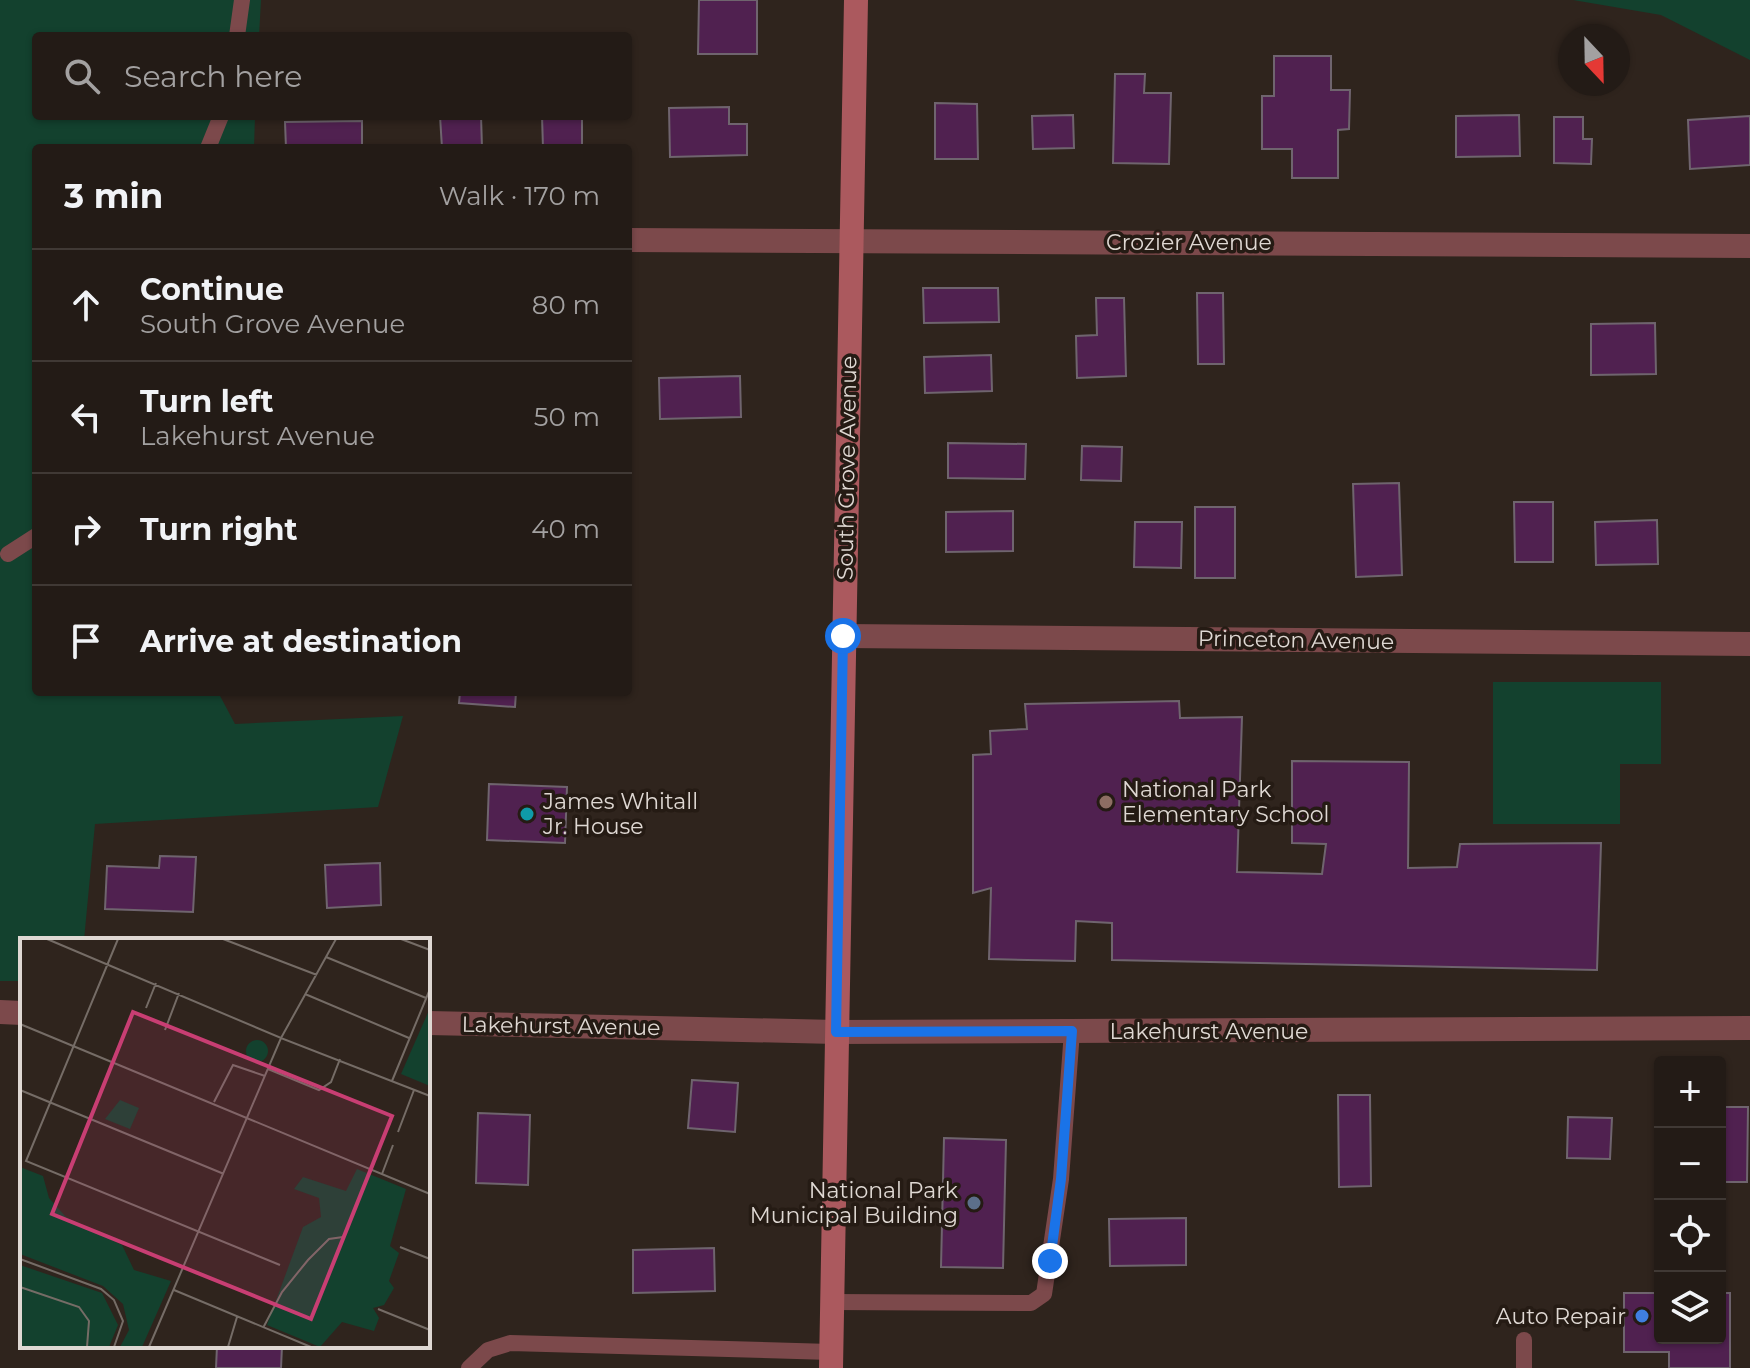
<!DOCTYPE html>
<meta charset="utf-8">
<style>
body{margin:0;font-family:Montserrat,sans-serif;background:#2b241f;color:#f1f3f6}
.controls{position:absolute;right:24px;bottom:24px;display:grid;overflow:hidden;border-radius:8px;box-shadow:0 2px 6px #0004}
.controls button{width:72px;height:72px;display:grid;place-items:center;padding:0;border:0;border-bottom:2px solid #403935;background:#231b16;color:#f1f3f6;font:40px sans-serif}
.compass{position:absolute;left:1558px;top:24px;width:72px;height:72px;border-radius:50%;background:#231b16;box-shadow:0 2px 6px #0004;rotate:158deg}
.stop{position:absolute;width:24px;height:24px;margin:-18px;border:6px solid #1a73e8;border-radius:50%;background:#fff}
.stop.end{background:#1a73e8;border-color:#fff;box-shadow:0 2px 8px #0008}
.list{margin:0;padding:0;list-style:none}
h2{display:flex;justify-content:space-between;align-items:center;height:104px;margin:0;padding:0 32px;font-size:34px}
h2 small{font-size:26px;font-weight:400;color:#a3a1a1}
.list li{display:grid;grid-template-columns:52px 1fr auto;gap:24px;align-items:center;box-sizing:border-box;height:112px;padding:0 32px;border-top:2px solid #403935}
.list b{display:block;font-size:30px;white-space:nowrap}
.list p{margin:0;font-size:26px;white-space:nowrap;color:#a3a1a1}
.list em{font-size:26px;font-style:normal;color:#a3a1a1}
.icon{flex:none;width:44px;height:44px;fill:none;stroke:currentColor;stroke-width:2;stroke-linecap:round;stroke-linejoin:round}
.map{position:relative;flex:none;width:1750px;height:1368px;overflow:hidden}
.search{position:absolute;background:#231b16;box-shadow:0 2px 6px #0004;left:32px;top:32px;width:600px;height:88px;display:flex;align-items:center;gap:20px;box-sizing:border-box;padding:0 28px;border-radius:8px;color:#a3a1a1;font-size:30px}
.panel{position:absolute;background:#231b16;box-shadow:0 2px 6px #0004;left:32px;top:144px;width:600px;height:552px;border-radius:8px}
.map>svg:first-child{display:block}
</style>
<div class="map">
<svg width="1750" height="1368" viewBox="0 0 1750 1368">
<rect width="100%" height="100%" fill="#2f241d"/>
<g fill="#13412e">
<polygon points="0,0 261,0 259,36 36,36 36,116 255,116 254,148 36,148 36,692 218,692 235,724 403,716 378,807 95,824 84,940 22,940 22,981 0,981"/>
<polygon points="1573,0 1750,0 1750,60 1661,15"/>
<polygon points="1493,682 1661,682 1661,764 1620,764 1620,824 1493,824"/>
</g>
<g fill="#502150" stroke="#6f646e" stroke-width="2">
<polygon points="699,0 757,0 757,54 698,54"/>
<polygon points="1274,56 1331,56 1331,90 1350,90 1349,129 1338,130 1338,178 1292,178 1292,149 1262,149 1262,96 1274,96"/>
<polygon points="1115,74 1145,74 1144,93 1171,93 1169,164 1113,163"/>
<polygon points="935,103 977,104 978,159 935,159"/>
<polygon points="729,107 729,124 747,124 747,155 670,157 669,108"/>
<polygon points="1073,115 1074,148 1033,149 1032,116"/>
<polygon points="1519,115 1520,156 1456,157 1456,116"/>
<polygon points="440,116 481,116 482,148 442,148"/>
<polygon points="542,116 582,116 582,148 543,148"/>
<polygon points="1750,116 1750,165 1690,169 1688,120"/>
<polygon points="1554,117 1583,117 1583,139 1592,139 1591,164 1554,163"/>
<polygon points="362,121 362,148 286,148 285,122"/>
<polygon points="923,288 998,288 999,322 924,323"/>
<polygon points="1197,293 1223,293 1224,364 1198,364"/>
<polygon points="1096,298 1124,298 1126,376 1077,378 1076,336 1097,335"/>
<polygon points="1655,323 1656,374 1591,375 1591,324"/>
<polygon points="991,355 992,391 925,393 924,357"/>
<polygon points="740,376 741,417 660,419 659,378"/>
<polygon points="948,443 1026,444 1025,479 948,478"/>
<polygon points="1082,446 1122,447 1121,481 1081,480"/>
<polygon points="1399,483 1402,575 1356,577 1353,484"/>
<polygon points="1514,502 1553,502 1553,562 1515,562"/>
<rect x="1195" y="507" width="40" height="71"/>
<polygon points="1013,511 1013,551 946,552 946,512"/>
<polygon points="1657,520 1658,564 1596,565 1595,522"/>
<polygon points="1135,522 1182,522 1181,568 1134,567"/>
<polygon points="460,692 516,692 515,707 459,703"/>
<polygon points="1179,701 1180,718 1242,717 1237,872 1322,874 1326,844 1292,843 1292,761 1409,762 1408,868 1457,867 1460,844 1601,843 1597,970 1112,960 1112,923 1076,921 1075,961 989,959 991,888 973,893 973,755 991,754 990,731 1027,729 1025,704"/>
<polygon points="489,784 567,787 565,843 487,840"/>
<polygon points="160,856 196,857 193,912 105,909 107,866 159,868"/>
<polygon points="380,863 381,905 327,908 325,865"/>
<polygon points="692,1080 738,1083 735,1132 688,1128"/>
<polygon points="1338,1095 1370,1095 1371,1186 1339,1187"/>
<polygon points="1720,1107 1748,1107 1747,1182 1720,1182"/>
<polygon points="478,1113 530,1115 528,1185 476,1183"/>
<polygon points="1568,1117 1612,1118 1610,1159 1567,1158"/>
<polygon points="944,1138 1006,1140 1003,1268 941,1267"/>
<polygon points="1186,1218 1186,1265 1110,1266 1109,1219"/>
<polygon points="714,1248 715,1291 633,1293 633,1250"/>
<polygon points="1624,1293 1660,1293 1660,1338 1720,1338 1720,1293 1730,1293 1730,1368 1669,1368 1669,1352 1624,1352"/>
<polygon points="217,1346 282,1346 281,1368 216,1368"/>
</g>
<g fill="none" stroke-linecap="round" stroke-linejoin="round">
<g stroke="#7c494b" stroke-width="16">
<polyline points="237,36 242,0"/>
<polyline points="208,148 221,116"/>
<polyline points="8,554 36,536"/>
<polyline points="832,1302 1031,1303 1044,1294 1061,1179 1072,1031"/>
<polyline points="469,1368 488,1350 510,1343 831,1352"/>
<polyline points="1524,1368 1524,1340"/>
</g>
<g stroke="#7c494b" stroke-width="24">
<polyline points="628,240 1750,246"/>
<polyline points="843,636 1750,644"/>
<polyline points="0,1012 22,1013"/>
<polyline points="428,1023 836,1032 1750,1028"/>
</g>
<polyline stroke="#ab595e" stroke-width="24" points="831,1368 856,0"/>
</g>
<g fill="none" stroke-linecap="round" stroke-linejoin="round">
<polyline stroke="#1a73e8" stroke-width="10" points="843,636 836,1032 1072,1031 1061,1179 1050,1261"/>
</g>
<circle fill="#8d6e63" stroke="#251b14" stroke-width="3" cx="1106" cy="802" r="8"/>
<circle fill="#0f9aa8" stroke="#251b14" stroke-width="3" cx="527" cy="814" r="8"/>
<circle fill="#5c6f8a" stroke="#251b14" stroke-width="3" cx="974" cy="1203" r="8"/>
<circle fill="#3f7fe0" stroke="#251b14" stroke-width="3" cx="1642" cy="1316" r="8"/>
<g text-anchor="middle" dominant-baseline="central" stroke-width="7" stroke-linejoin="round" paint-order="stroke">
<g font-size="22" fill="#dfd8d3" stroke="#251b14">
<text x="1189" y="242">Crozier Avenue</text>
<text transform="translate(847 468) rotate(-89)">South Grove Avenue</text>
<text transform="translate(1296 640) rotate(1)">Princeton Avenue</text>
<text transform="translate(561 1026) rotate(1)">Lakehurst Avenue</text>
<text x="1209" y="1031">Lakehurst Avenue</text>
</g>
<g font-size="22" fill="#dfd8d3" stroke="#251b14" text-anchor="start">
<text x="1122" y="789">National Park<tspan x="1122" dy="25">Elementary School</tspan></text>
<text x="543" y="801">James Whitall<tspan x="543" dy="25">Jr. House</tspan></text>
<text x="958" y="1190" text-anchor="end">National Park<tspan x="958" dy="25">Municipal Building</tspan></text>
<text x="1626" y="1316" text-anchor="end">Auto Repair</text>
</g>
</g>
<g transform="translate(20 938)">
<rect width="410" height="410" fill="#2f241d"/>
<path d="M410,70V148L381,136ZM226 113a11 11 0 1 1 22 0a11 11 0 1 1-22 0ZM100,162L119,170L110,191L85,181ZM0,229L23,238L29,260L46,279L102,307L114,332L151,343L122,409H100L109,392L103,366L83,348L0,316ZM337,231L386,251L370,308L379,315L369,343L374,350L364,367L353,370L359,380L354,393L322,384L300,409L247,387L283,289L301,279L299,260L274,251L283,239L326,253ZM0,327L82,355L98,387L89,409H0Z" fill="#13412e"/>
<path fill="none" stroke="#756c66" stroke-width="2" d="M27,1L261,100L316,1M98,1L6,223L260,327M203,1L297,37M381,1L410,12M306,19L406,60M285,56L389,100M126,70L136,45M0,86L410,256M145,92L159,55M248,131L299,152L311,144L320,121M372,143L410,51M0,152L204,236M194,164L213,127L245,138M378,194L394,152M362,236L373,207M380,309L410,321M0,321L81,351L94,362L103,383L94,409M0,349L59,369L69,383L67,409M154,352L291,409M358,371L410,392M243,390L262,354L288,322L309,301L323,299M129,409L261,100L410,158M208,409L217,379"/>
<path fill="#c83e73" fill-opacity="0.15" stroke="#c83e73" stroke-width="4" d="M113,74L372,178L291,381L32,276Z"/>
<rect width="410" height="410" fill="none" stroke="#dfd8d3" stroke-width="4"/>
</g>
</svg>
<div class="controls">
<button>+</button>
<button>−</button>
<button><svg class="icon" aria-label="locate" viewBox="0 0 24 24"><circle cx="12" cy="12" r="6"/><path d="M12 2v4M12 18v4M2 12h4M18 12h4"/></svg></button>
<button><svg class="icon" aria-label="layers" viewBox="0 0 24 24"><path d="M12 4l9 5-9 5-9-5zM3 14l9 5 9-5"/></svg></button>
</div>
<svg class="compass" viewBox="-18 -18 36 36"><path d="M0-13l5 13h-10z" fill="#e53935"/><path d="M0 13l5-13h-10z" fill="#a3a1a1"/></svg>
<div class="stop" style="left:843px;top:636px"></div>
<div class="stop end" style="left:1050px;top:1261px"></div>
<div class="search"><svg class="icon" aria-label="search" viewBox="0 0 24 24"><circle cx="10" cy="10" r="6"/><path d="M15 15l6 6"/></svg>Search here</div>
<section class="panel">
<h2>3 min<small>Walk · 170 m</small></h2>
<ul class="list">
<li><svg class="icon" aria-label="ahead" viewBox="0 0 24 24"><path d="M12 20V5M6 11l6-6 6 6"/></svg><div><b>Continue</b><p>South Grove Avenue</p></div><em>80 m</em></li>
<li><svg class="icon" aria-label="left" viewBox="0 0 24 24"><path d="M17 20v-9H6M10 6l-5 5 5 5"/></svg><div><b>Turn left</b><p>Lakehurst Avenue</p></div><em>50 m</em></li>
<li><svg class="icon" aria-label="right" viewBox="0 0 24 24"><path d="M7 20v-9h11M14 6l5 5-5 5"/></svg><div><b>Turn right</b></div><em>40 m</em></li>
<li><svg class="icon" aria-label="arrive" viewBox="0 0 24 24"><path d="M6 21V4h12l-3 4 3 4H6"/></svg><div><b>Arrive at destination</b></div></li>
</ul>
</section>
</div>
